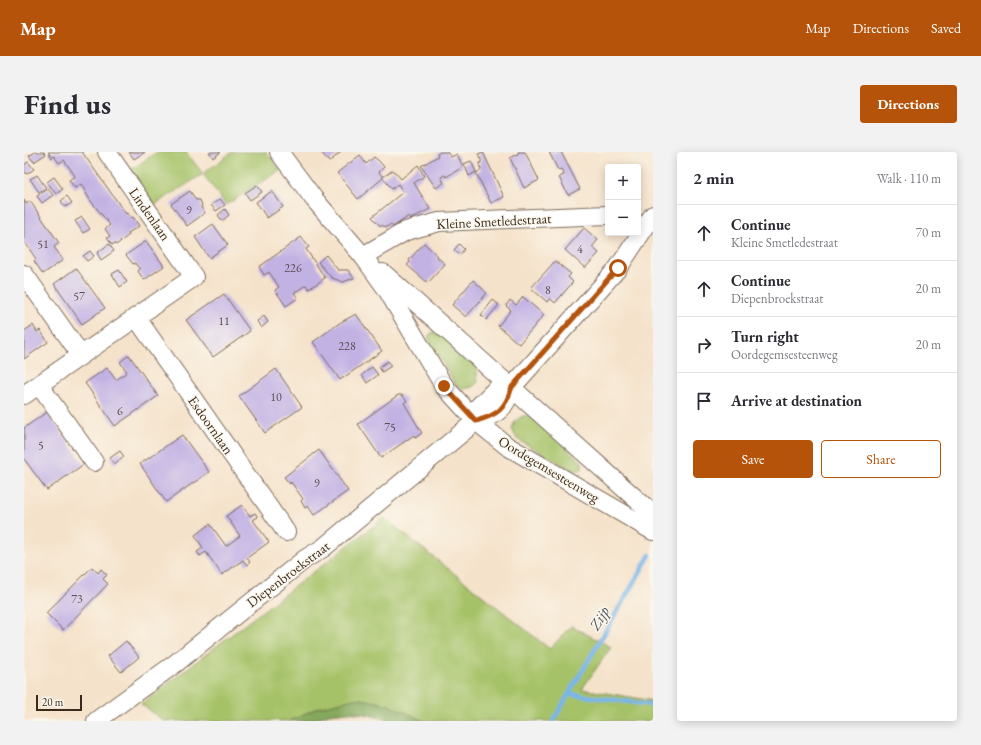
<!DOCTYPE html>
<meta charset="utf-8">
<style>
body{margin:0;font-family:"EB Garamond",serif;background:#f2f2f3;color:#2b2b33}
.controls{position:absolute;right:12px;top:12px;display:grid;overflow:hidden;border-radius:4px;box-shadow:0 2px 10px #0003}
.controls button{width:36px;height:36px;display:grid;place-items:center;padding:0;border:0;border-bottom:1px solid #e1e1e2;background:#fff;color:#2b2b33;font:20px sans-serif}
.scale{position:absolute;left:12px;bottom:10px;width:46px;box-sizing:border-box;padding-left:4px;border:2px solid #3b2a1e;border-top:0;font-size:11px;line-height:14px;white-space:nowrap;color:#3b2a1e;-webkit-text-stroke:3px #fbf7ec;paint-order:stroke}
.stop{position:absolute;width:12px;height:12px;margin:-9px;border:3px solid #b45309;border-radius:50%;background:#fff}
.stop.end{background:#b45309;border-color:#fff;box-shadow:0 1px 4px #0008}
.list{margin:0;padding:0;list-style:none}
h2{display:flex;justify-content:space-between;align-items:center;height:52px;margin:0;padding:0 16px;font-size:17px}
h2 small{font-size:13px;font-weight:400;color:#7c7c81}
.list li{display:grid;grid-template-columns:26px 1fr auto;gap:12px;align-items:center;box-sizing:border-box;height:56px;padding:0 16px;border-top:1px solid #e1e1e2}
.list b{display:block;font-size:15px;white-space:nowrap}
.list p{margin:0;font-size:13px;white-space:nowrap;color:#7c7c81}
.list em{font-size:13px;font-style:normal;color:#7c7c81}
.actions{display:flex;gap:8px;padding:12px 16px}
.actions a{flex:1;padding:9px 0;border:1px solid #b45309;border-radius:4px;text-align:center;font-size:14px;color:#b45309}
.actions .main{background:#b45309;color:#fff}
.icon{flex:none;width:22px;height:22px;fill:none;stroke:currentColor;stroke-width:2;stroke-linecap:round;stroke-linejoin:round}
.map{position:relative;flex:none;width:629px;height:569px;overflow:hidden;border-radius:4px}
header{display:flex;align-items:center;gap:24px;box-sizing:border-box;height:56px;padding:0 20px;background:#b45309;color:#fff}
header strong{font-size:19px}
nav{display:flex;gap:22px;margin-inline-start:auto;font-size:14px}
.intro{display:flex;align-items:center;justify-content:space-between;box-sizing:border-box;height:96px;padding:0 24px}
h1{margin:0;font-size:28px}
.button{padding:10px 18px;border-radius:4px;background:#b45309;color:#fff;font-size:14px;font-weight:700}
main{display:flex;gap:24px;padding:0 24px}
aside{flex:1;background:#fff;border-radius:4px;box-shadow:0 2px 10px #0003}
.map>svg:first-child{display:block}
</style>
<header>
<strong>Map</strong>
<nav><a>Map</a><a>Directions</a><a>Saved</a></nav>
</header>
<div class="intro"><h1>Find us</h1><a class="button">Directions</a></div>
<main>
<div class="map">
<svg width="629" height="569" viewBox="0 0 629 569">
<rect width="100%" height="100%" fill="#fbf7ec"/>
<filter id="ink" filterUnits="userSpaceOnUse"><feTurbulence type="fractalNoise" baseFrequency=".025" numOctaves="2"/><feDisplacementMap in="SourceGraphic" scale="8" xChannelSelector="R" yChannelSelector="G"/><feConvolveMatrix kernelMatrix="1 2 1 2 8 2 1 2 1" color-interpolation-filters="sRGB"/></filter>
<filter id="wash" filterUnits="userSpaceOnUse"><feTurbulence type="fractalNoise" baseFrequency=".012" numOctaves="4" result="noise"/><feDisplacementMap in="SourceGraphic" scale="16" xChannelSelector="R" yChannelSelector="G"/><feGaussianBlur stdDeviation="0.9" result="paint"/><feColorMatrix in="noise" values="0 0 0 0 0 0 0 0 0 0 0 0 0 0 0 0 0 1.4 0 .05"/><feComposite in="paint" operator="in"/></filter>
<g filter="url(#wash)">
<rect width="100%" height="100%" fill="#f5e2ca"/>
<g fill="#a6c268" stroke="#707643">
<polygon points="133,0 162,0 179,22 208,0 242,0 257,18 202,53 179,22 130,53 105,19"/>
<polygon points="413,179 452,212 454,230 448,235 439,237 432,233 404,186 407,181"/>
<path d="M504,263L510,266L558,310V317L552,319L548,318L493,287L488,277C490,268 495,265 504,263Z"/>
<polygon points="360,366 526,497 547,474 587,495 558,537 629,549 629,569 401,569 293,556 265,569 140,569 117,552"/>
</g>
<polygon fill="#84a85c" stroke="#60693d" points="333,546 363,552 401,569 367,569 342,562 324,560 305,562 286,569 265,569 293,556"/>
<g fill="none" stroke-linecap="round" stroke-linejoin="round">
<g stroke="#79b5eb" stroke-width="4.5">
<polyline points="546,542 629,553"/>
<polyline points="529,569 626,403"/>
</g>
</g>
<g id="blocks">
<g fill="#c2b2e4">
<polygon points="11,0 20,0 22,2 10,10 5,4"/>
<polygon points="24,0 58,0 102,62 103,61 107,66 109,65 115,74 104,81 105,83 92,93 91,91 88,93 83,86 86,84 81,77 86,73 66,48 57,32 51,36 45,28 51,24 40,8 35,11 30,4 28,6"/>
<polygon points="105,0 121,0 110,7"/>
<polygon points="185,0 197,0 189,6"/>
<polygon points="297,0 317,0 305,10"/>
<polygon points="416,0 423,0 427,5 433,2 439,15 422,25 421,23 417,25 420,31 412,36 397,14 414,4 413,2"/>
<polygon points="459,0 480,45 467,51 452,21 457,18 455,12 457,11 457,7 454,2"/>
<polygon points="494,0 501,0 515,28 500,36 486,6 494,2"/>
<polygon points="525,0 537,0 556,37 544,43 535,25 540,23 537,17 534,18"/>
<polygon points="336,3 342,12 350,5 355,9 360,15 355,20 359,25 369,18 377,27 394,13 400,24 390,31 406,57 387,67 385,64 369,75 367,72 363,75 355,73 348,65 379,40 374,32 368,37 359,26 334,47 313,21"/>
<polygon points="447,9 452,20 445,24 440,12"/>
<polygon points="4,10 10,17 3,22 0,19 0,13"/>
<polygon points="13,23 22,36 15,40 6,27"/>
<polygon points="30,25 39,37 32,42 23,30"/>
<polygon points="233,33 238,40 226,48 221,41"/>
<polygon points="24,37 29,43 18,51 13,44"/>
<polygon points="166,39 172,48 176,48 178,53 177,55 181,61 163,74 147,52"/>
<polygon points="248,39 259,55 243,66 232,50"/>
<polygon points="43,44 48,51 41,55 37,49"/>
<polygon points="196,47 201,53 192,59 187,53"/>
<polygon points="0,48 2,52 6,49 35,91 30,95 39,108 19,122 10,109 12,107 0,89"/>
<polygon points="201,57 205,63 198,69 194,63"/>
<polygon points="58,65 66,77 59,81 51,69"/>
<polygon points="189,72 204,93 185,106 171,85"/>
<polygon points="560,76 574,88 568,95 575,101 561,116 541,98"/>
<polygon points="277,85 285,95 282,97 301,126 285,137 282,133 270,141 274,146 262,154 251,138 255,135 245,120 240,123 235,115"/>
<polygon points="122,89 140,114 120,128 114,119 116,117 113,114 111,111 109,112 102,103"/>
<polygon points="400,91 414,104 413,105 421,112 404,131 383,113 386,110 385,108"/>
<polygon points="85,92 90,99 77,108 73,101"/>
<polygon points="435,92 440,97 436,103 430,98"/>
<polygon points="66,99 70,104 63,109 59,104"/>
<polygon points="302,103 314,118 324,118 330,126 319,130 308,126 294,110"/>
<polygon points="531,109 547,122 544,125 549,130 531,151 526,146 523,150 507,136"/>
<polygon points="52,116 81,156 58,172 30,132"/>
<polygon points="95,118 103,130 96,135 88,122"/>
<polygon points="449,128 463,141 442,165 428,153"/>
<polygon points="200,142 226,179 189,205 162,168"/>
<polygon points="499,145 520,163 495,192 474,174 487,158 482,154 486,148 492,153"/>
<polygon points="469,148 475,153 462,168 457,163"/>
<polygon points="332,162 358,199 316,228 289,190 317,170"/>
<polygon points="240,164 244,170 237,176 233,169"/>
<polygon points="9,173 13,180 16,178 24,190 0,207 0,179"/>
<polygon points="105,203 134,244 91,274 61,231 83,216 92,228 103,220 96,210"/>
<polygon points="364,209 367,214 358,220 355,215"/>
<polygon points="348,215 354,223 343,231 338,223"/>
<polygon points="252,217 278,255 241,281 215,244"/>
<polygon points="374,243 378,243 383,249 380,251 398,281 391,286 390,283 357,306 334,272"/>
<polygon points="23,260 60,312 23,338 0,307 0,276"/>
<polygon points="158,283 185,320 142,350 116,312"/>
<polygon points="295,298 324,339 290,363 284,354 281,356 277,349 279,347 267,330 266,332 260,325"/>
<polygon points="96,299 100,305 90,312 86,306"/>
<polygon points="218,353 226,364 231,361 234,365 229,368 245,390 223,406 226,410 223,413 219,408 198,423 182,400 176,404 173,400 179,396 171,383 186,372 202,394 216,384 202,364"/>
<polygon points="68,415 74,421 77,417 83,423 79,427 84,432 39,478 22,461"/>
<polygon points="102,489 115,505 97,520 84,504"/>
</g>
</g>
</g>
<g filter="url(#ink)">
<use href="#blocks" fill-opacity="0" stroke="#7c6a5a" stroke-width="1"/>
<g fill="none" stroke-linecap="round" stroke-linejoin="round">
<g stroke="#7c6a5a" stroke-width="20">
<g id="minor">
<polyline points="255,0 290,47 339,104 362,136 420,234 452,269 483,294 629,379"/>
<polyline points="339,104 382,79 415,70 584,63"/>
<polyline points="359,121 629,362"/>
<polyline points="0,122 57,203"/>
<polyline points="112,165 262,380"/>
<polyline points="15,233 70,310"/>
<polyline points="0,243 170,125 83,0"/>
<polyline points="452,269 453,256 471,238 488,235"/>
<path d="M72,569L152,511L281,407L299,396L452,269C474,263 481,257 488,235L594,116L629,63"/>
</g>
</g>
<use href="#minor" stroke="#fff" stroke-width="18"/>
</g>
</g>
<g fill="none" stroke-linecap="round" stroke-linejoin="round" filter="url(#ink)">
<path stroke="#b45309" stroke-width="5" d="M420,234L452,269C474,263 481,257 488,235L594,116"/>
</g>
<g text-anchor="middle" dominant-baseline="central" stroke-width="3" stroke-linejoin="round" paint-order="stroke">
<g font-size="12" fill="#5d4c50">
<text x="165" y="58">9</text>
<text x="19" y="92">51</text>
<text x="556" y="97">4</text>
<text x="269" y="116">226</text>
<text x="524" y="138">8</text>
<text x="55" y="144">57</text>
<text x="200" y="169">11</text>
<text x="323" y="194">228</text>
<text x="252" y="245">10</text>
<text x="96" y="259">6</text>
<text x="366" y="275">75</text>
<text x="17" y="293">5</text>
<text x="293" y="331">9</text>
<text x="53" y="447">73</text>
</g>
<g font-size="14" fill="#3b2a1e" stroke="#fbf7ec">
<text transform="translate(126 62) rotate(55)">Lindenlaan</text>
<text transform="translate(470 69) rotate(-3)">Kleine Smetledestraat</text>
<text transform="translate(187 273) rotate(55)">Esdoornlaan</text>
<text transform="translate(525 317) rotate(31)">Oordegemsesteenweg</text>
<text transform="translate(264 422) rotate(-37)">Diepenbroekstraat</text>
</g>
<g font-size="15" font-style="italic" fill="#4e545c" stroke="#fbf7ec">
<text transform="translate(575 466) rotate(-60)">Zijp</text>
</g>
</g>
</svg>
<div class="controls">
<button>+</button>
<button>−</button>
</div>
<div class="scale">20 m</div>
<div class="stop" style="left:594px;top:116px"></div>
<div class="stop end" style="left:420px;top:234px"></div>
</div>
<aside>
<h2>2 min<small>Walk · 110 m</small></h2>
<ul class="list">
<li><svg class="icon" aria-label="ahead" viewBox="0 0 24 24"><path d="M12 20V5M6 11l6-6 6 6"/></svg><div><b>Continue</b><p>Kleine Smetledestraat</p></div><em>70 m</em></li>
<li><svg class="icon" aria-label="ahead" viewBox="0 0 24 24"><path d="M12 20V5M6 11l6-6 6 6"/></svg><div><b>Continue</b><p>Diepenbroekstraat</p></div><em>20 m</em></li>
<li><svg class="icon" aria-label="right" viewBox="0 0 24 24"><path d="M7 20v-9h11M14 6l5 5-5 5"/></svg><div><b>Turn right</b><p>Oordegemsesteenweg</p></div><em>20 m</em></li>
<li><svg class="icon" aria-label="arrive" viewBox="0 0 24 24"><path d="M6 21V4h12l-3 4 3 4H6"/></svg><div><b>Arrive at destination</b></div></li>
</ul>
<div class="actions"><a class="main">Save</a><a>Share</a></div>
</aside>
</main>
